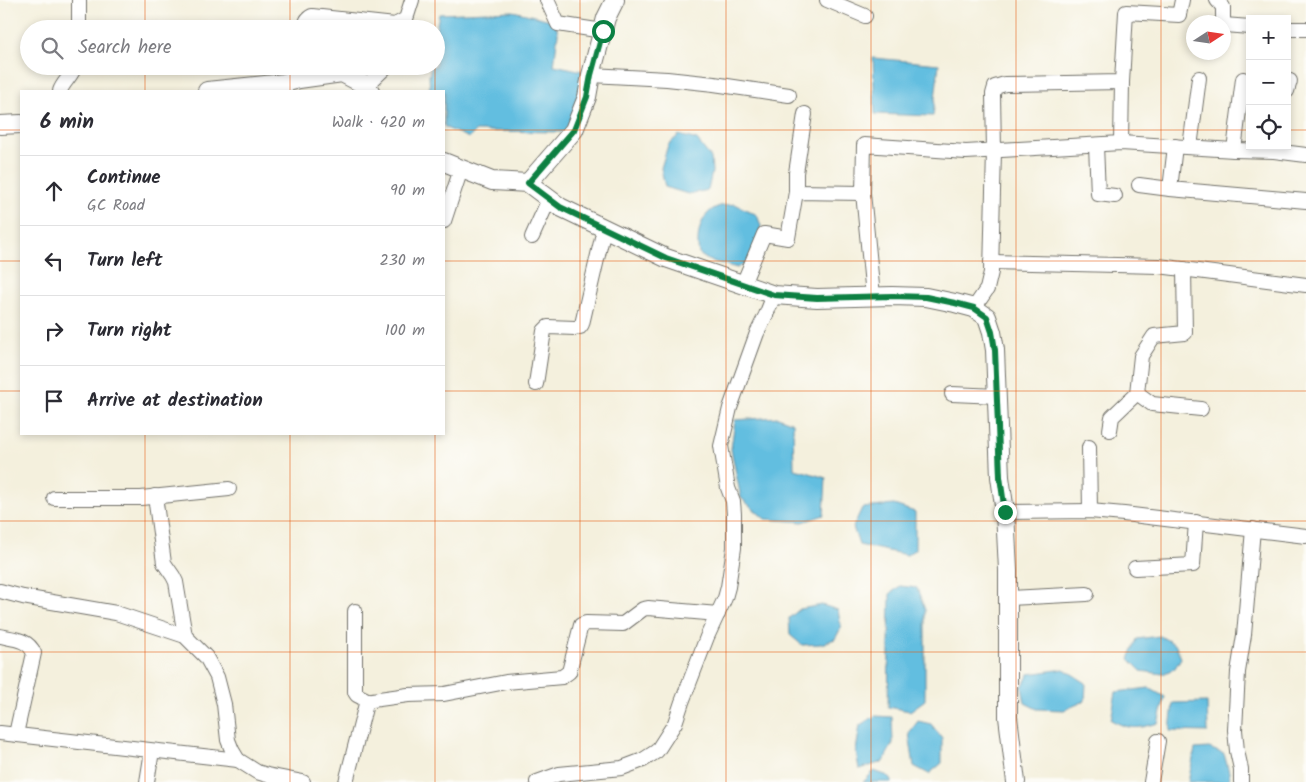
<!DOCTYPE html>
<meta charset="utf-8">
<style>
body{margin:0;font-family:Kalam,sans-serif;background:#f7f7f7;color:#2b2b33}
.controls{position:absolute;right:15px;top:15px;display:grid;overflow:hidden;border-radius:0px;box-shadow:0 2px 8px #0003}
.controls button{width:45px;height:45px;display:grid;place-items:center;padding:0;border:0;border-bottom:1px solid #e1e1e2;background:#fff;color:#2b2b33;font:25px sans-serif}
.compass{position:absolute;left:1186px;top:15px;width:45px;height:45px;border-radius:50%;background:#fff;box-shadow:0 2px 8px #0003;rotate:78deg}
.stop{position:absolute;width:15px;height:15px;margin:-11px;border:4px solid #0b8043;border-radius:50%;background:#fff}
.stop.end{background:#0b8043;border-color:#fff;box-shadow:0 1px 5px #0008}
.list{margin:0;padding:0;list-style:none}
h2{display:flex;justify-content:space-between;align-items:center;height:65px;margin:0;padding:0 20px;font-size:21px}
h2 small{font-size:16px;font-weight:400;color:#7c7c81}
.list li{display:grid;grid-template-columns:32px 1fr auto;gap:15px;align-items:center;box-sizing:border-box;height:70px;padding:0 20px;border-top:1px solid #e1e1e2}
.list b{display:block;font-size:19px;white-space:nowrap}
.list p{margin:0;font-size:16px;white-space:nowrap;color:#7c7c81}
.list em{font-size:16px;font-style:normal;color:#7c7c81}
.icon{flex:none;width:28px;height:28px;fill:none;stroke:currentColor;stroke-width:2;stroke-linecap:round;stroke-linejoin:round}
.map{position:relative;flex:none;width:1306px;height:782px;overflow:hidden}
.search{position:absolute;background:#fff;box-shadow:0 2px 8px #0003;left:20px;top:20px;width:425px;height:55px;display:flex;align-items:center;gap:12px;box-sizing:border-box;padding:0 18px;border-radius:28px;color:#7c7c81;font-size:19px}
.panel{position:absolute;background:#fff;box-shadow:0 2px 8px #0003;left:20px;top:90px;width:425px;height:345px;border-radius:0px}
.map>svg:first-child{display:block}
</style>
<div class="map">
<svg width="1306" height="782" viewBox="0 0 1306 782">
<rect width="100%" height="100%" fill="#fdfcf7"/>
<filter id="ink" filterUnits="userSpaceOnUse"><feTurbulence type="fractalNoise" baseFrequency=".02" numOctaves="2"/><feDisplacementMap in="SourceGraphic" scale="10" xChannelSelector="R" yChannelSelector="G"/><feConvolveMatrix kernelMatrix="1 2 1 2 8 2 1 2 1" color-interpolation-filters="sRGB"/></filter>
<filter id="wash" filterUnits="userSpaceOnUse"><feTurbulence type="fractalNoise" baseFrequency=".0096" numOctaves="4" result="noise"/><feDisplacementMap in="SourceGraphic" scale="20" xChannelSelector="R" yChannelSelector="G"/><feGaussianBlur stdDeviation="1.12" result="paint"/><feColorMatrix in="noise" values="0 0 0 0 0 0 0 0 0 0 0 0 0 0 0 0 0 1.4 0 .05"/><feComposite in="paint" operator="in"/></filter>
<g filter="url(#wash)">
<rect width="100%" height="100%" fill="#f4f0dd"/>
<g fill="#62bee0" stroke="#467486">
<polygon points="513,11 555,21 558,33 554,65 583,71 586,80 567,132 476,131 469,138 446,128 444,126 444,91 430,91 429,76 431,66 436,66 436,30 439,14"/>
<polygon points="873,58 939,64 933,116 875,114"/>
<polygon points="679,135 697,140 711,158 712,172 708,190 688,194 665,187 661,168 668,145"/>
<path d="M735,204L757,215L761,226L749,262L737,268L708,260L699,254C696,239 699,216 715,208C720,205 729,205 735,204Z"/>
<polygon points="778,417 793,423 794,469 803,471 826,478 824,515 803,522 765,519 741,498 731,449 735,420"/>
<polygon points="894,505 915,512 915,549 907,555 859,545 853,527 862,508"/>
<polygon points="900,586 917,588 925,610 925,700 910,711 888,707 890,594"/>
<polygon points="822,605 838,610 841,628 835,639 821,644 802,645 790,635 789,618 800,609"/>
<polygon points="1160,636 1176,645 1181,658 1175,668 1163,674 1141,671 1129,659 1137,639"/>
<polygon points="1064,669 1086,683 1085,701 1064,710 1037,709 1025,703 1022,687 1029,674"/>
<path d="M1149,688L1165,697L1158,723C1138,729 1130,730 1111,720L1116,692Z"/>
<polygon points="1207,702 1208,732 1170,731 1173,703"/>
<polygon points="875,716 892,717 893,743 883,762 859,769 856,751 860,725"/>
<polygon points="918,721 931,724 942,738 942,763 929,774 914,766 909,733"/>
<polygon points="1209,748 1224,754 1229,772 1229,782 1188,782 1195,749"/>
<polygon points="874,771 888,776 892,782 863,782"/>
</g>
</g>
<g filter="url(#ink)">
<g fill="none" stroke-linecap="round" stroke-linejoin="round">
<g stroke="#717069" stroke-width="16">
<g id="minor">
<polyline points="547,0 558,24 603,31"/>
<polyline points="827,0 865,16"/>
<polyline points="1217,0 1223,7 1223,22"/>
<polyline points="1224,25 1250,27"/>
<polyline points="79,29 79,0"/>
<path d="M305,29C306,22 306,19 312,16L395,25L406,19L412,0"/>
<polyline points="1287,29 1306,29"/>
<polyline points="591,75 667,79 714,84 789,95"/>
<polyline points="299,79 300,66"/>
<polyline points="365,87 387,66"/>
<path d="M60,91C63,82 72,76 75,66"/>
<polyline points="1287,91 1290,81"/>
<polyline points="1121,143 1122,82"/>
<polyline points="1096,145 1098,194 1115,196"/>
<polyline points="1190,147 1199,78"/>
<polyline points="1234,150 1243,79"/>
<polyline points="1139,185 1170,189 1306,201"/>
<polyline points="1170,189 1175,146"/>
<polyline points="796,192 796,173 805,114"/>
<polyline points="863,193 873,296"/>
<polyline points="444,221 461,169"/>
<polyline points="532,237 549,199"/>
<polyline points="991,262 1159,266 1306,285"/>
<polyline points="743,284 764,234 788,238 796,192 863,193 864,145 966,152 1121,143 1234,150 1274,151 1306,155"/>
<polyline points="974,308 987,289 991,272 994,151 993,94 995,87 1005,84 1122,82 1126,12 1179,15 1182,0"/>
<polyline points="536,384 544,331 548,327 575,328 580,327 582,324 604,229"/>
<polyline points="1137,393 1152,404 1201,409"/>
<polyline points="952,394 997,396"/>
<polyline points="1110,430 1112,417 1137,393 1141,356 1154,336 1185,333 1184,269"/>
<polyline points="1089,447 1090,511"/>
<polyline points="155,496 164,563 173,576 176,582 185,636"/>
<polyline points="54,498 141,498 229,489"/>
<polyline points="1005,512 1090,511 1124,514 1306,536"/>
<polyline points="1135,568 1193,565 1196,522"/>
<polyline points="0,591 23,597 116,613 185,636 206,657 217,677 224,704 228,740 232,750 238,760 257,772 267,775 303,782"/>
<polyline points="1009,598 1087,594"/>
<path d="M0,636C14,639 28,639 34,653L16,734"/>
<polyline points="365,701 408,695 444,694 506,682 562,677 569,672 581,625 586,623 623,624 643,609 648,608 718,614"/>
<polyline points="0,733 238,760"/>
<polyline points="147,782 152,751"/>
<polyline points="346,782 366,704 365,699 357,695 355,692 355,611"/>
<polyline points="537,782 559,774 622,768 643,760 657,751 675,723 682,702 707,637 725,598 728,587 734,548 734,514 733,501 728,488 721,446 730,408 757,333 766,315 774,295"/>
<polyline points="1151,782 1158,741"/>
<polyline points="1241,782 1241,769 1237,751 1235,730 1238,672 1244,635 1253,529"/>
</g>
</g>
<g stroke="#717069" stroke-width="20">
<g id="tertiary">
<polyline points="207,91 284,83 299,79 342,73 361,83 370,91"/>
<polyline points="0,125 21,124"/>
<polyline points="444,162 492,181 528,183 560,207 666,258 774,295 817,298 892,296 926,297 955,303 974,308 987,317 992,332 995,350 1000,477 1005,512 1008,570 1008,717 1016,782"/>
<polyline points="528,183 574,130 587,97 591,75 606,18 615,0"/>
</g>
</g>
<use href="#minor" stroke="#fff" stroke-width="14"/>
<use href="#tertiary" stroke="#fff" stroke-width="18"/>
</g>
</g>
<g fill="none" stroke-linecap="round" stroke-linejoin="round" filter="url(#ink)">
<polyline stroke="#0b8043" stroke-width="6" points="603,31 591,75 587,97 574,130 528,183 560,207 666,258 774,295 817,298 892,296 926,297 955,303 974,308 987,317 992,332 995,350 1000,477 1005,512"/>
</g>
<path fill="none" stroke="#e8590c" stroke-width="1" stroke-opacity="0.55" d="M145,0V29M290,0V29M435,0V29M580,0V782M726,0V782M871,0V782M1016,0V782M1161,0V782M145,66V91M290,66V91M435,66V91M0,130H21M444,130H1250M1287,130H1306M0,261H21M444,261H1306M0,391H21M444,391H1306M145,434V782M290,434V782M435,434V782M0,521H1306M0,652H1306"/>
</svg>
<div class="controls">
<button>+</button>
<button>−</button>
<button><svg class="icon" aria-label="locate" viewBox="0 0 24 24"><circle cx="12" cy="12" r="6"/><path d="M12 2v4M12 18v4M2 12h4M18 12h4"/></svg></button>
</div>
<svg class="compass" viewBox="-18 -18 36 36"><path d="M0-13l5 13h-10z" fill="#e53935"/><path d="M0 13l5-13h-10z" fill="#7c7c81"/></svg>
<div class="stop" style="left:603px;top:31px"></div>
<div class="stop end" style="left:1005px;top:512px"></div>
<div class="search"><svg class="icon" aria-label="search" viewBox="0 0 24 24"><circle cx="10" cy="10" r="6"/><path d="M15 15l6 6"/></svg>Search here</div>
<section class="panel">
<h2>6 min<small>Walk · 420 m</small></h2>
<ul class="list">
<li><svg class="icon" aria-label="ahead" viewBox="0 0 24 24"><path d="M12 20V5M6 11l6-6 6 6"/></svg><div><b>Continue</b><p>GC Road</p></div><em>90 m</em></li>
<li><svg class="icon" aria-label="left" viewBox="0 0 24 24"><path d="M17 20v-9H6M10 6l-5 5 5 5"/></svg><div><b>Turn left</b></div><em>230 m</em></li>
<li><svg class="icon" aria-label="right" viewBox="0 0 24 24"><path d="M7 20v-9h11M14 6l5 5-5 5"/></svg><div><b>Turn right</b></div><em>100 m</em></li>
<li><svg class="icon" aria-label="arrive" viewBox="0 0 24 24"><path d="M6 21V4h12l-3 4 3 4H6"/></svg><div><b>Arrive at destination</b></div></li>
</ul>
</section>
</div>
